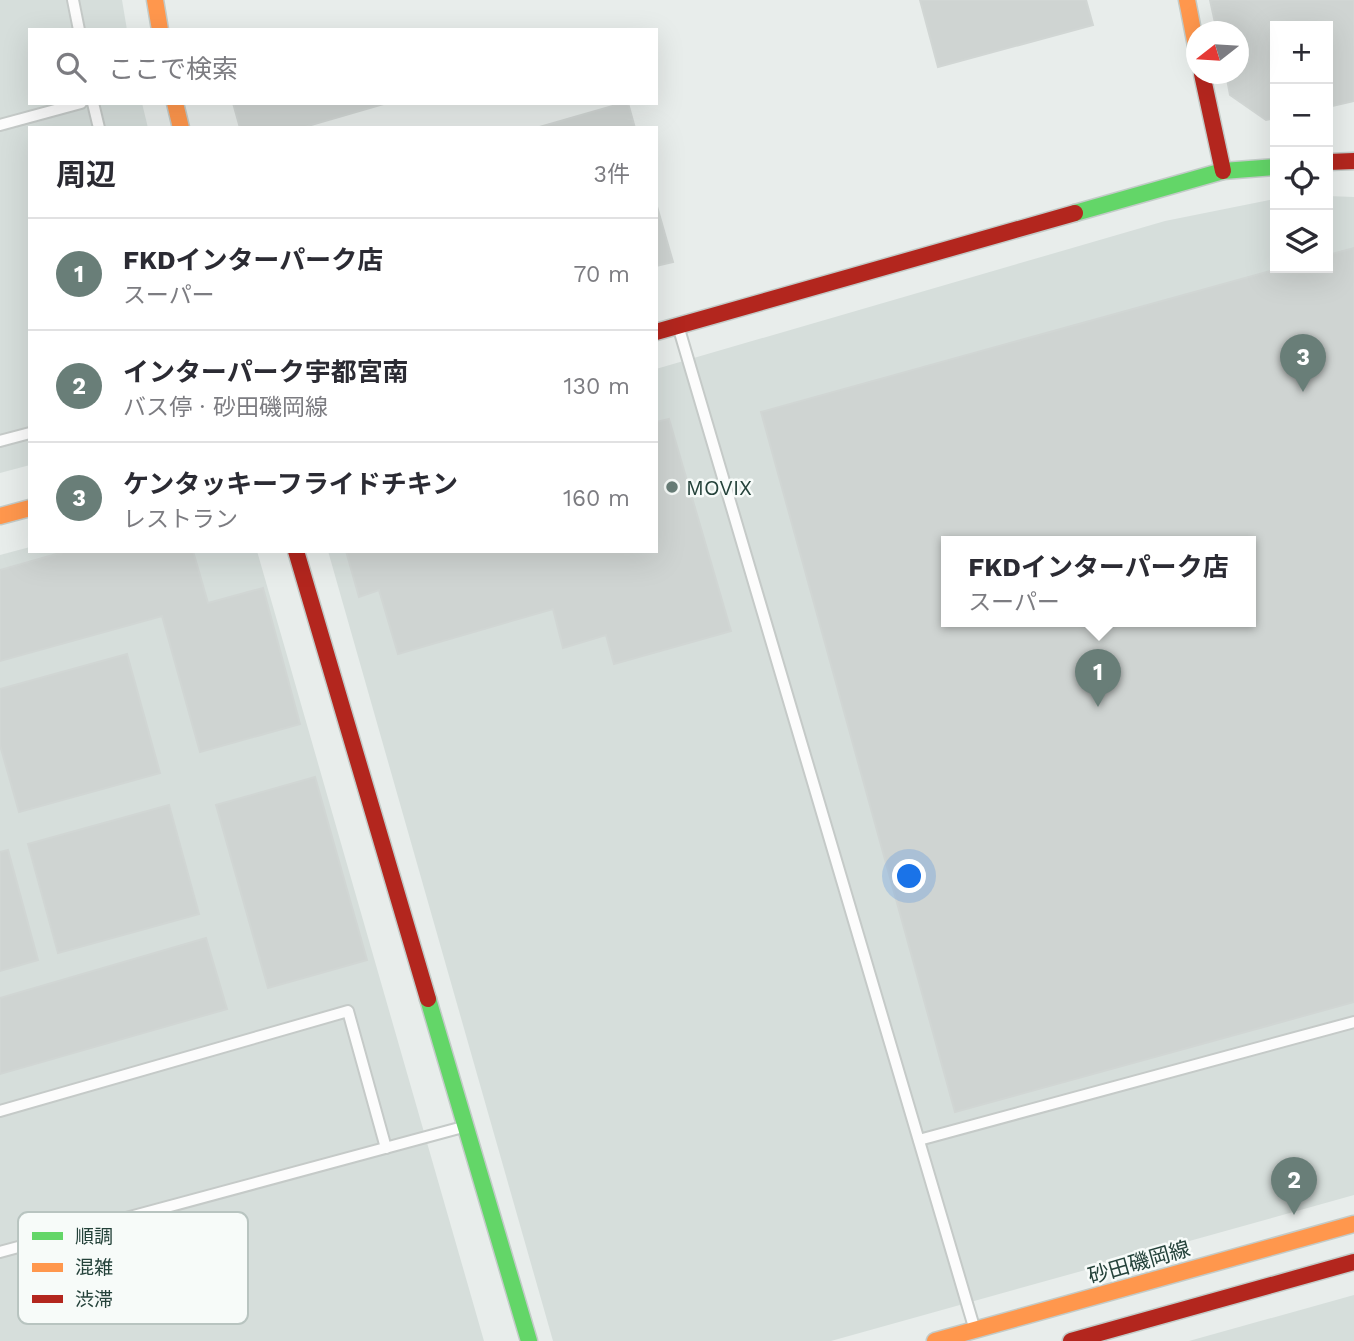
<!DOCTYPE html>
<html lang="ja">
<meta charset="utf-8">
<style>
body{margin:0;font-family:"Work Sans","Noto Sans JP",sans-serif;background:#f2f2f3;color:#2b2b33}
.controls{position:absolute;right:21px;top:21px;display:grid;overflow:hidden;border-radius:0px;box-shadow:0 7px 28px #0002}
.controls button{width:63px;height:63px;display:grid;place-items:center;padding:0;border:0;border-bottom:2px solid #e1e1e2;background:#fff;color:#2b2b33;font:35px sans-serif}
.compass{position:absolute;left:1186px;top:21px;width:63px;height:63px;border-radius:50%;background:#fff;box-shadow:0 7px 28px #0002;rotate:253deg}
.you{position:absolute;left:910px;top:877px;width:24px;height:24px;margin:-18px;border:5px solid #fff;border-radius:50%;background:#1a73e8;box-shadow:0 0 0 10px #1a73e833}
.badge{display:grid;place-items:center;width:46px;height:46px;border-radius:50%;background:#697e78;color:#fff;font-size:23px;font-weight:700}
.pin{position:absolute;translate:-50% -58px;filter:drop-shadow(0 2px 4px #0008)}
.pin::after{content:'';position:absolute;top:37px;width:24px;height:21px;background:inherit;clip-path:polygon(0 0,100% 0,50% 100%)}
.popup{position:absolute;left:941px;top:536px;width:315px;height:91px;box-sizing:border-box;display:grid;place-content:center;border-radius:0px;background:#fff;filter:drop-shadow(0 2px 5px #0005);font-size:23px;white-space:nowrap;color:#7c7c81}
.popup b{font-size:26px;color:#2b2b33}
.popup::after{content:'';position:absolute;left:50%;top:100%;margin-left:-14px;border:14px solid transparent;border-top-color:#fff}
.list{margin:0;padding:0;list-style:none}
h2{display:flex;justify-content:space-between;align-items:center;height:91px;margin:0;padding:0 28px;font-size:30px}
h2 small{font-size:23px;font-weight:400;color:#7c7c81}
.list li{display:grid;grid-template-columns:46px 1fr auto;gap:21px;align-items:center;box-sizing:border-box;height:112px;padding:0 28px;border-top:2px solid #e1e1e2}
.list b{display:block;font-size:26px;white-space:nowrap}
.list p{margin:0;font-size:23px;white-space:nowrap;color:#7c7c81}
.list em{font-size:23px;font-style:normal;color:#7c7c81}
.icon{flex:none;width:38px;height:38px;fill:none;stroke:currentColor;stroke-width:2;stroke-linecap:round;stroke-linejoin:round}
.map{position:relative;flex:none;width:1354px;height:1341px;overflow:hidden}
.search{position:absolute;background:#fff;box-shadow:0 7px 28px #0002;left:28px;top:28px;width:630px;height:77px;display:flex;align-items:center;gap:18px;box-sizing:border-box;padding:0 24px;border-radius:0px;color:#7c7c81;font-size:26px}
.panel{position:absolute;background:#fff;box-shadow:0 7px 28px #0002;left:28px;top:126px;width:630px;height:427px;border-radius:0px}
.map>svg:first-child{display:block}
</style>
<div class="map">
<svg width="1354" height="1341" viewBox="0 0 1354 1341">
<rect width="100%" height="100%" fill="#e8edeb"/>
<g fill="#d6dedb" fill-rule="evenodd">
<polygon points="0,0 122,0 127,30 30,30 30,103 142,103 148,128 30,128 30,465 0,473"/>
<path d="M1328,196L1354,197V1195L831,1341H553L328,551H656V369L1165,221L1275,199V268H1328ZM946,541H1250V621H946Z"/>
<polygon points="30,547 30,551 257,551 484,1341 0,1341 0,555"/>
<polygon points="1354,1295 1354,1341 1189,1341"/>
</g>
<g fill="#cfd4d2" stroke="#d1d6d4" stroke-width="2" fill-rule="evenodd">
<polygon points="920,0 1086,0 1093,25 938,67"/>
<polygon points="1210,0 1354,0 1354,101 1328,107 1328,26 1275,26 1275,118 1266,120 1230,95 1226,74 1238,74 1238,32 1217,32"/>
<polygon points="233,103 387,103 301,128 240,128"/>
<polygon points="623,103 628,103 635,128 536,128"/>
<polygon points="656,203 673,262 656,266"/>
<path d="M1354,248V1002L955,1112L761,412L1281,268H1328V255ZM946,541H1250V621H946Z"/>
<polygon points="669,419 731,631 614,664 606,635 563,648 553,609 398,654 379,590 359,597 346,551 656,551 656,422"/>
<polygon points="67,551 193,551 208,603 263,588 300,724 200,752 162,616 0,661 0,570"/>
<polygon points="127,654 160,773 19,812 0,745 0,689"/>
<polygon points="315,777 367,960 268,988 216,805"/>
<polygon points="169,805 199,914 58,953 28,844"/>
<polygon points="8,850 38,960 0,971 0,852"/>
<polygon points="206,938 227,1009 0,1074 0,998"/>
</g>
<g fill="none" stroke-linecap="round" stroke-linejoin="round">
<g stroke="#c5cac8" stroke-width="14">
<g id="lane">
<polyline points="73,0 79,30"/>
<polyline points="93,103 99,128"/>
<polyline points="0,125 81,103"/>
<polyline points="679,329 974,1327"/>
<polyline points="0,441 30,433"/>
<polyline points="0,1111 348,1011 386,1148"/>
<polyline points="919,1140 1354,1022"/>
<polyline points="0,1252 463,1127"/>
</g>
</g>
<g stroke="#c3cbc8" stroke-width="19">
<g id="fast">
<polyline points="1075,213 1223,171 1275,167"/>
<polyline points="428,999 529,1341"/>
</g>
</g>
<g stroke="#c3cbc8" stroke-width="19">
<g id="slow">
<polyline points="155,0 160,30"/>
<polyline points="1187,0 1196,46"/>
<polyline points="175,103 181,128"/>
<polyline points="0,516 30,508"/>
<polyline points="935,1341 1354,1224"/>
</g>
</g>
<g stroke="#c3cbc8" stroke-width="19">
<g id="jam">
<polyline points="1202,74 1223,171"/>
<polyline points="1328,162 1354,161"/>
<polyline points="656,332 1075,213"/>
<polyline points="296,551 428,999"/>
<polyline points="1071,1341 1354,1262"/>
</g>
</g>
<use href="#lane" stroke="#fcfcfc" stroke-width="10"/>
<use href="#fast" stroke="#63d668" stroke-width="16"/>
<use href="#slow" stroke="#ff974d" stroke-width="16"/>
<use href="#jam" stroke="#b3261e" stroke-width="16"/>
</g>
<circle fill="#697e78" stroke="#f7fbf9" stroke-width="2.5" cx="672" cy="487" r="7"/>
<g text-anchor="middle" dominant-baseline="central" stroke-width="5" stroke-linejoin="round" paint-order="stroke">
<g font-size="21" fill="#24423a" stroke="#f7fbf9" text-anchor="start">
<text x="686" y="487">MOVIX</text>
</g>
<g font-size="21" fill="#24423a" stroke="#f7fbf9">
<text transform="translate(1139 1262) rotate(-16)">砂田磯岡線</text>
</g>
</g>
<rect x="18" y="1212" width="230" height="112" rx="10" fill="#f7fbf9" stroke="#b8c4c0" stroke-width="2"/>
<rect x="32" y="1232" width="31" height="8" fill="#63d668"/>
<rect x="32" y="1263" width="31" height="9" fill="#ff974d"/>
<rect x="32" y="1295" width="31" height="8" fill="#b3261e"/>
<g font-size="19" fill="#24423a">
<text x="75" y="1243">順調</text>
<text x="75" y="1274">混雑</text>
<text x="75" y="1306">渋滞</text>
</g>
</svg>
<div class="controls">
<button>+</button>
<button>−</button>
<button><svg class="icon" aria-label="locate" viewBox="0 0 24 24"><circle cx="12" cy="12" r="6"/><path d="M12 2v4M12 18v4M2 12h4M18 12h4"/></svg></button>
<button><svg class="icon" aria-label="layers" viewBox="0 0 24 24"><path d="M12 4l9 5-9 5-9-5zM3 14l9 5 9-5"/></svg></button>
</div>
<svg class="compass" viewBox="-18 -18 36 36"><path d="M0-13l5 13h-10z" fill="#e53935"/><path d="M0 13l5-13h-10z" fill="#7c7c81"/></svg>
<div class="you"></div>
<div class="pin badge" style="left:1098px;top:707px">1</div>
<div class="popup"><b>FKDインターパーク店</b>スーパー</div>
<div class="pin badge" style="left:1294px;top:1215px">2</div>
<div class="pin badge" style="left:1303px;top:392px">3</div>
<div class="search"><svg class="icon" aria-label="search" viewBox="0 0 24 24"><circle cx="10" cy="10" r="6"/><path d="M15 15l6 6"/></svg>ここで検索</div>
<section class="panel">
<h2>周辺<small>3件</small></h2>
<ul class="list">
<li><span class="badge">1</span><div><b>FKDインターパーク店</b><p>スーパー</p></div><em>70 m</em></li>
<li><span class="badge">2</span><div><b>インターパーク宇都宮南</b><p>バス停 · 砂田磯岡線</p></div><em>130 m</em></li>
<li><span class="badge">3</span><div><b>ケンタッキーフライドチキン</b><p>レストラン</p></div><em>160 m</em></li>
</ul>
</section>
</div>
